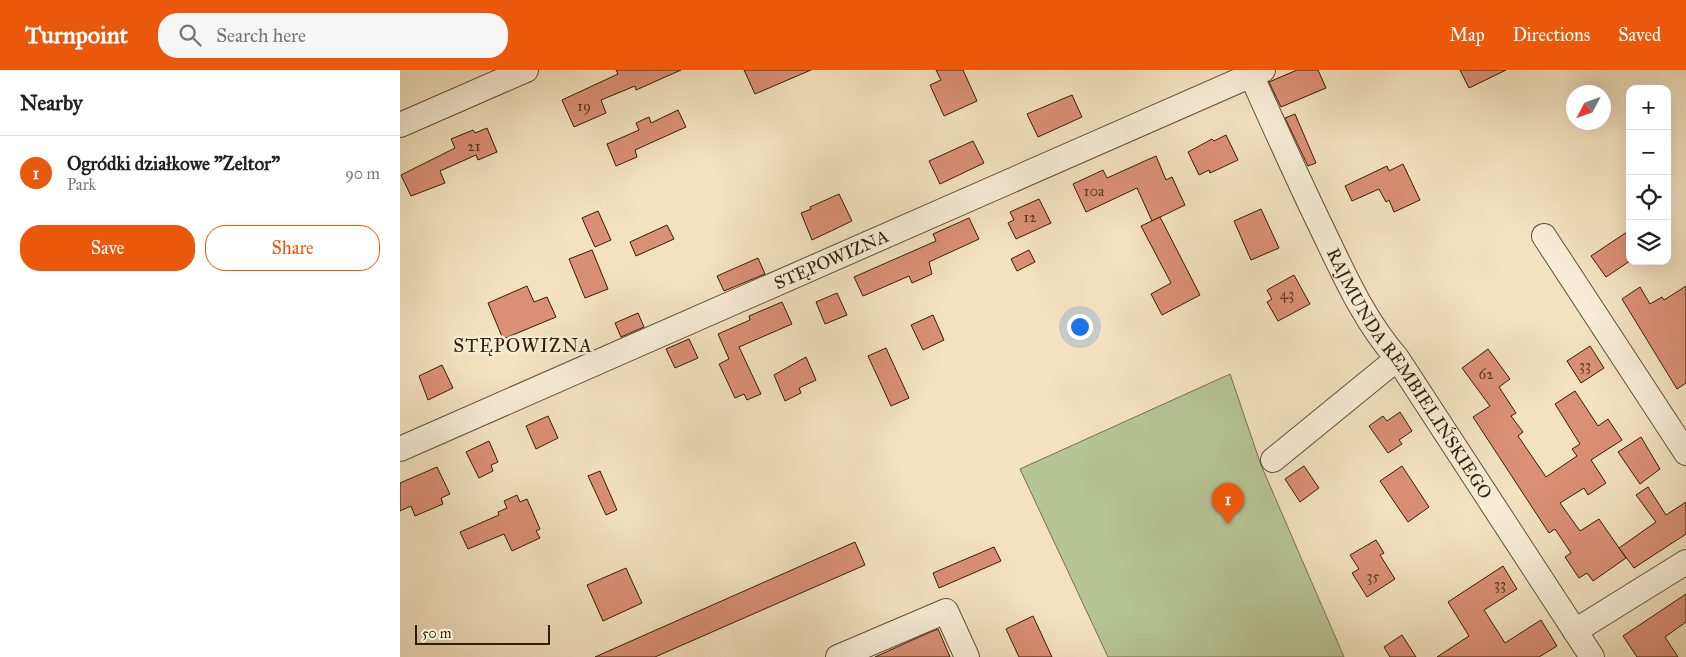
<!DOCTYPE html>
<meta charset="utf-8">
<style>
body{margin:0;font-family:"IM FELL Great Primer",serif;background:#f6f6f6;color:#222}
.controls{position:absolute;right:15px;top:15px;display:grid;overflow:hidden;border-radius:10px;box-shadow:0 5px 20px #0002}
.controls button{width:45px;height:45px;display:grid;place-items:center;padding:0;border:0;border-bottom:1px solid #e0e0e0;background:#fff;color:#222;font:25px sans-serif}
.compass{position:absolute;left:1166px;top:15px;width:45px;height:45px;border-radius:50%;background:#fff;box-shadow:0 5px 20px #0002;rotate:229deg}
.scale{position:absolute;left:15px;bottom:12px;width:135px;box-sizing:border-box;padding-left:5px;border:2px solid #321e04;border-top:0;font-size:14px;line-height:18px;white-space:nowrap;color:#321e04;-webkit-text-stroke:4px #f7ecd6;paint-order:stroke}
.you{position:absolute;left:679px;top:256px;width:18px;height:18px;margin:-12px;border:4px solid #fff;border-radius:50%;background:#1a73e8;box-shadow:0 0 0 8px #1a73e833}
.badge{display:grid;place-items:center;width:32px;height:32px;border-radius:50%;background:#ea580c;color:#fff;font-size:16px;font-weight:700}
.pin{position:absolute;translate:-50% -41px;filter:drop-shadow(0 1px 2px #0008)}
.pin::after{content:'';position:absolute;top:26px;width:18px;height:15px;background:inherit;clip-path:polygon(0 0,100% 0,50% 100%)}
.list{margin:0;padding:0;list-style:none}
h2{display:flex;justify-content:space-between;align-items:center;height:65px;margin:0;padding:0 20px;font-size:21px}
h2 small{font-size:16px;font-weight:400;color:#767676}
.list li{display:grid;grid-template-columns:32px 1fr auto;gap:15px;align-items:center;box-sizing:border-box;height:75px;padding:0 20px;border-top:1px solid #e0e0e0}
.list b{display:block;font-size:19px;white-space:nowrap}
.list p{margin:0;font-size:16px;white-space:nowrap;color:#767676}
.list em{font-size:16px;font-style:normal;color:#767676}
.actions{display:flex;gap:10px;padding:15px 20px}
.actions a{flex:1;padding:11px 0;border:1px solid #ea580c;border-radius:20px;text-align:center;font-size:18px;color:#ea580c}
.actions .main{background:#ea580c;color:#fff}
.icon{flex:none;width:28px;height:28px;fill:none;stroke:currentColor;stroke-width:2;stroke-linecap:round;stroke-linejoin:round}
.map{position:relative;flex:none;width:1286px;height:587px;overflow:hidden}
header{display:flex;align-items:center;gap:30px;box-sizing:border-box;height:70px;padding:0 25px;background:#ea580c;color:#fff}
header strong{font-size:24px}
nav{display:flex;gap:28px;margin-inline-start:auto;font-size:18px}
.search{width:350px;height:45px;background:#f6f6f6;display:flex;align-items:center;gap:12px;box-sizing:border-box;padding:0 18px;border-radius:20px;color:#767676;font-size:19px}
main{display:flex}
aside{flex:1;background:#fff}
.map>svg:first-child{display:block}
</style>
<header>
<strong>Turnpoint</strong>
<div class="search"><svg class="icon" aria-label="search" viewBox="0 0 24 24"><circle cx="10" cy="10" r="6"/><path d="M15 15l6 6"/></svg>Search here</div>
<nav><a>Map</a><a>Directions</a><a>Saved</a></nav>
</header>
<main>
<aside>
<h2>Nearby<small></small></h2>
<ul class="list">
<li><span class="badge">1</span><div><b>Ogródki działkowe &quot;Zeltor&quot;</b><p>Park</p></div><em>90 m</em></li>
</ul>
<div class="actions"><a class="main">Save</a><a>Share</a></div>
</aside>
<div class="map">
<svg width="1286" height="587" viewBox="0 0 1286 587">
<rect width="100%" height="100%" fill="#f3e1c0"/>
<filter id="stains"><feTurbulence type="fractalNoise" baseFrequency=".004" numOctaves="4"/><feColorMatrix values="0 0 0 0 .2 0 0 0 0 .09 0 0 0 0 .02 0 0 0 .5 -.17"/></filter>
<radialGradient id="worn" r=".72"><stop offset=".6" stop-color="#630" stop-opacity="0"/><stop offset="1" stop-color="#630" stop-opacity=".3"/></radialGradient>
<polygon fill="#b6c496" stroke="#74714d" points="830,304 861,395 944,587 708,587 620,399"/>
<g fill="#da8f77" stroke="#321e04">
<polygon points="216,0 281,0 236,20 235,16 201,30 206,43 174,57 162,30 218,4"/>
<polygon points="344,0 411,0 355,24"/>
<polygon points="536,0 563,0 577,31 544,46 530,15 541,10"/>
<polygon points="897,0 918,0 926,18 881,37 869,12"/>
<polygon points="1060,0 1106,0 1069,18"/>
<polygon points="672,25 682,47 638,67 627,44"/>
<polygon points="278,40 286,57 235,80 237,87 216,96 207,74 239,60 236,53 249,47 251,53"/>
<polygon points="895,44 916,93 908,96 885,48"/>
<polygon points="87,58 97,82 78,90 76,85 40,101 45,113 11,126 1,105 55,78 51,69 73,60 75,63"/>
<polygon points="826,65 838,90 810,103 809,100 799,105 788,82 812,69 814,71"/>
<polygon points="573,71 584,93 540,114 529,91"/>
<polygon points="756,86 766,110 772,107 785,135 752,151 737,118 686,142 673,114 703,100 707,108"/>
<polygon points="1003,94 1020,130 994,142 989,130 986,132 979,119 952,131 945,116 987,96 989,101"/>
<polygon points="439,124 452,151 412,170 401,143 411,139 410,137"/>
<polygon points="639,129 651,153 616,169 608,153 614,150 610,142"/>
<polygon points="861,139 879,178 851,190 834,151"/>
<polygon points="198,141 211,170 195,177 182,148"/>
<polygon points="760,147 800,225 762,245 751,224 771,213 741,156"/>
<polygon points="569,148 579,169 529,192 532,204 512,213 509,206 463,226 454,207 536,171 533,164"/>
<polygon points="267,155 274,169 236,186 230,172"/>
<polygon points="1230,160 1230,191 1206,207 1191,186"/>
<polygon points="192,180 208,219 185,228 169,189"/>
<polygon points="629,180 635,192 617,201 611,189"/>
<polygon points="358,188 365,204 324,221 317,206"/>
<polygon points="894,205 910,234 878,251 867,232 872,229 867,220"/>
<polygon points="127,216 134,232 147,227 156,247 103,269 88,233"/>
<polygon points="1286,216 1286,313 1277,319 1222,229 1240,217 1250,234 1262,227 1264,230"/>
<polygon points="437,223 447,245 425,254 416,232"/>
<polygon points="382,232 392,254 339,277 361,324 347,330 344,324 335,328 319,294 329,289 318,264 350,250 349,246"/>
<polygon points="238,243 244,257 221,267 215,253"/>
<polygon points="533,245 544,270 523,280 511,255"/>
<polygon points="289,269 298,288 275,298 266,279"/>
<polygon points="1190,276 1204,298 1181,313 1167,291"/>
<polygon points="486,278 509,328 491,336 468,286"/>
<polygon points="1088,279 1110,309 1099,317 1116,343 1111,346 1123,362 1118,366 1146,407 1177,386 1172,379 1180,374 1155,334 1175,321 1198,356 1208,349 1222,370 1191,390 1206,413 1188,425 1184,418 1160,433 1180,461 1199,449 1226,488 1193,511 1187,503 1179,508 1165,487 1171,483 1155,459 1149,463 1073,347 1090,336 1062,298"/>
<polygon points="406,287 416,310 399,318 401,323 385,331 374,305"/>
<polygon points="42,295 53,318 28,330 19,306"/>
<polygon points="1000,342 1012,361 999,370 1002,374 988,383 969,356 983,346 987,351"/>
<polygon points="148,346 158,368 136,379 126,356"/>
<polygon points="1241,367 1260,399 1240,414 1218,382"/>
<polygon points="89,371 98,392 91,395 93,401 79,408 66,382"/>
<polygon points="904,396 919,418 900,432 885,409"/>
<polygon points="1002,396 1029,437 1008,452 980,411"/>
<polygon points="37,397 50,424 41,428 43,434 15,446 11,436 0,441 0,413"/>
<polygon points="200,401 217,440 206,445 188,406"/>
<polygon points="1248,417 1266,445 1286,432 1286,464 1234,498 1219,478 1256,452 1236,425"/>
<polygon points="117,425 120,432 127,429 140,459 136,461 140,468 112,481 104,464 68,479 60,462 99,445 98,442 107,438 104,431"/>
<polygon points="976,470 984,483 980,485 995,509 967,527 952,503 959,499 950,485"/>
<polygon points="455,472 465,495 255,587 195,587"/>
<polygon points="594,477 601,491 539,518 533,503"/>
<polygon points="1103,496 1117,519 1084,540 1105,573 1141,550 1157,576 1139,587 1037,587 1069,566 1048,532"/>
<polygon points="226,498 242,533 203,551 187,515"/>
<polygon points="1286,524 1286,552 1265,567 1278,587 1237,587 1223,566"/>
<polygon points="633,546 652,587 619,587 606,559"/>
<polygon points="538,559 550,587 475,587 528,563"/>
<polygon points="1002,565 1016,587 990,587 984,577"/>
</g>
<g fill="none" stroke-linecap="round" stroke-linejoin="round">
<g stroke="#624f33" stroke-width="26">
<g id="minor">
<path id="s1" d="M849,0C874,56 899,112 926,167C946,209 966,253 997,288L1192,587"/>
<polyline points="0,55 126,0"/>
<polyline points="1144,166 1286,383"/>
<path id="s2" d="M0,379L863,0"/>
<polyline points="873,390 987,297 997,291"/>
<polyline points="1175,561 1286,492"/>
<polyline points="438,587 546,541 567,587"/>
</g>
</g>
<use href="#minor" stroke="#f7ecd6" stroke-width="24"/>
</g>
<g text-anchor="middle" dominant-baseline="central" stroke-width="5" stroke-linejoin="round" paint-order="stroke">
<g font-size="15" fill="#5c3a21">
<text x="184" y="36">19</text>
<text x="74" y="76">21</text>
<text x="694" y="121">10a</text>
<text x="630" y="147">12</text>
<text x="887" y="224">43</text>
<text x="1185" y="295">33</text>
<text x="1086" y="304">62</text>
<text x="973" y="506">35</text>
<text x="1100" y="514">33</text>
</g>
<g font-size="18" fill="#321e04" stroke="#f7ecd6">
<text stroke="none"><textPath href="#s2" startOffset="471">STĘPOWIZNA</textPath></text>
<text stroke="none"><textPath href="#s1" startOffset="344">RAJMUNDA REMBIELIŃSKIEGO</textPath></text>
</g>
<g font-size="19" letter-spacing="1" fill="#321e04" stroke="#f7ecd6">
<text x="123" y="275">STĘPOWIZNA</text>
</g>
</g>
<rect width="100%" height="100%" filter="url(#stains)"/>
<rect width="100%" height="100%" fill="url(#worn)"/>
</svg>
<div class="controls">
<button>+</button>
<button>−</button>
<button><svg class="icon" aria-label="locate" viewBox="0 0 24 24"><circle cx="12" cy="12" r="6"/><path d="M12 2v4M12 18v4M2 12h4M18 12h4"/></svg></button>
<button><svg class="icon" aria-label="layers" viewBox="0 0 24 24"><path d="M12 4l9 5-9 5-9-5zM3 14l9 5 9-5"/></svg></button>
</div>
<svg class="compass" viewBox="-18 -18 36 36"><path d="M0-13l5 13h-10z" fill="#e53935"/><path d="M0 13l5-13h-10z" fill="#767676"/></svg>
<div class="scale">50 m</div>
<div class="you"></div>
<div class="pin badge" style="left:828px;top:454px">1</div>
</div>
</main>
